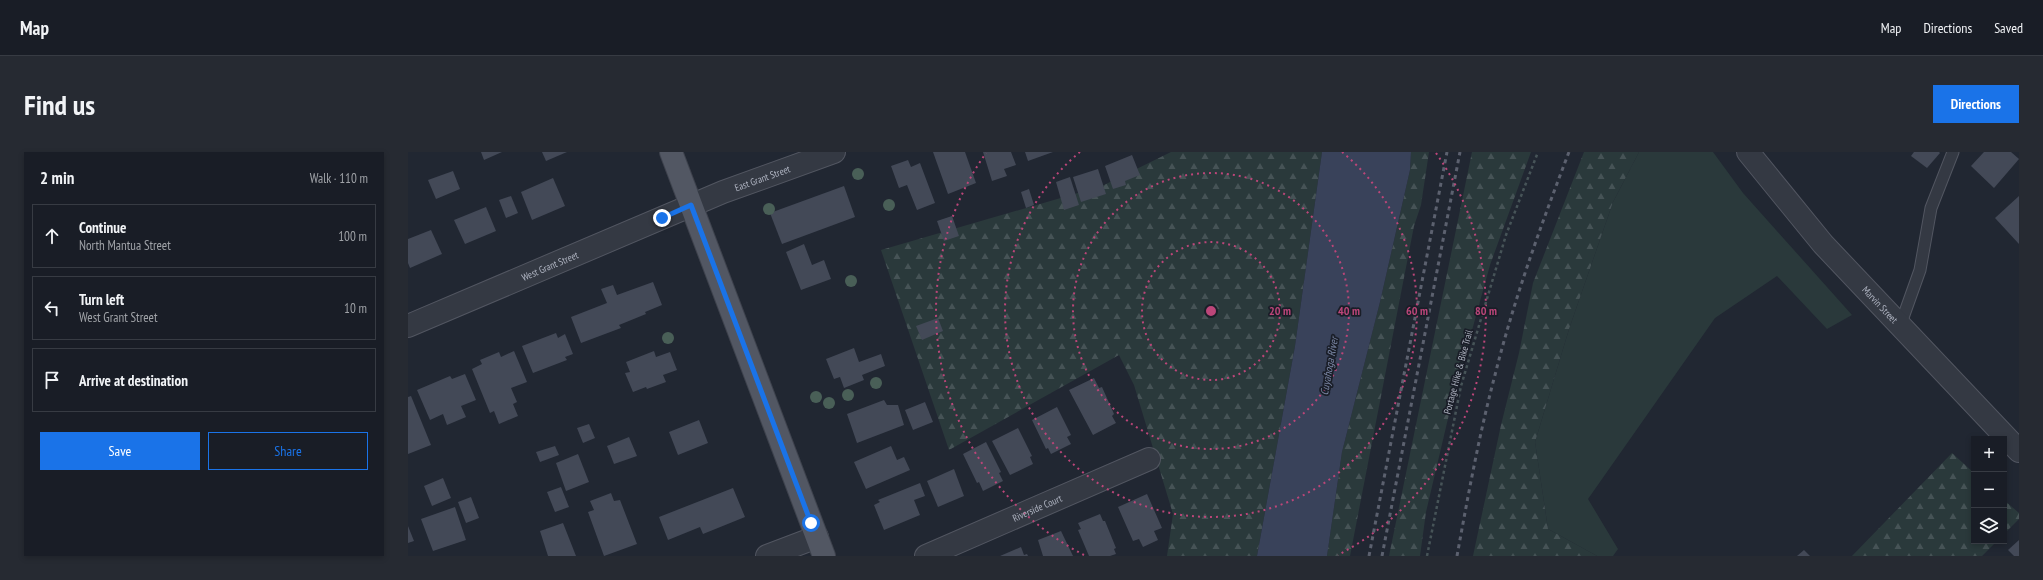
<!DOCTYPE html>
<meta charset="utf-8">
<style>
body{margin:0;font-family:"PT Sans Narrow",sans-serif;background:#262a32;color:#f1f3f6}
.controls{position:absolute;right:12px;bottom:12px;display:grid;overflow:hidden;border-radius:0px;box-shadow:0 2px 6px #0003}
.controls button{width:36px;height:36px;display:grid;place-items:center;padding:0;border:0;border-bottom:1px solid #373b43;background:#191d26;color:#f1f3f6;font:20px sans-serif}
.stop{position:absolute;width:12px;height:12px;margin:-9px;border:3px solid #1a73e8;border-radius:50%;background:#fff}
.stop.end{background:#1a73e8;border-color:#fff;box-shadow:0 1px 4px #0008}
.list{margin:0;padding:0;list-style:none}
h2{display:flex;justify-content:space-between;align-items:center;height:52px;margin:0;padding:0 16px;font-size:17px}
h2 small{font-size:13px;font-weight:400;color:#9fa2a7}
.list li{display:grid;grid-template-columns:26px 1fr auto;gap:12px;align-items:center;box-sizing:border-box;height:64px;margin:0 8px 8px;padding:0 8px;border:1px solid #373b43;border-radius:0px}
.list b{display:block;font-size:15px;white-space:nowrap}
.list p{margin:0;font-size:13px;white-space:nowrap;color:#9fa2a7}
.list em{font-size:13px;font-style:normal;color:#9fa2a7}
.actions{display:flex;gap:8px;padding:12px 16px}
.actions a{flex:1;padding:9px 0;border:1px solid #1a73e8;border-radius:0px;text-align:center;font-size:14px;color:#1a73e8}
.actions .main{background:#1a73e8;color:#fff}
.icon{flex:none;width:22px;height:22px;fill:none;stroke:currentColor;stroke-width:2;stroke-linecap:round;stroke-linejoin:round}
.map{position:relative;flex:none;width:1611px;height:404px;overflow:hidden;border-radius:0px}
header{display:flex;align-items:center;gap:24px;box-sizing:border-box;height:56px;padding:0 20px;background:#191d26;border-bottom:1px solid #373b43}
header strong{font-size:19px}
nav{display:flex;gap:22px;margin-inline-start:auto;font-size:14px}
.intro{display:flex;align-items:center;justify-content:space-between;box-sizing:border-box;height:96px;padding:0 24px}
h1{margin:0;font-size:28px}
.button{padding:10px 18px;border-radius:0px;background:#1a73e8;color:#fff;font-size:14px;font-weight:700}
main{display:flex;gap:24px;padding:0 24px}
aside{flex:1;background:#191d26;border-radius:0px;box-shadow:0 2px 6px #0003}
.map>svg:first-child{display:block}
</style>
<header>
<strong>Map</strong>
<nav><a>Map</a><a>Directions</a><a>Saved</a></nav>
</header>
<div class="intro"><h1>Find us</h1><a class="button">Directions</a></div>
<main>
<aside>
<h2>2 min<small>Walk · 110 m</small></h2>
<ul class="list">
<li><svg class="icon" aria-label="ahead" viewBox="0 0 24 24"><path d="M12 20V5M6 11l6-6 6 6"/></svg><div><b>Continue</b><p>North Mantua Street</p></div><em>100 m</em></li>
<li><svg class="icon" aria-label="left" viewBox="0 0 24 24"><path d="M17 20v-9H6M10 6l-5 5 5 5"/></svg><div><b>Turn left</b><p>West Grant Street</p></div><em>10 m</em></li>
<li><svg class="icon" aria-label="arrive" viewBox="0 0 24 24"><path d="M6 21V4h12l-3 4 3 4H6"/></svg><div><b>Arrive at destination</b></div></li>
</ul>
<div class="actions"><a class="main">Save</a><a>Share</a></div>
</aside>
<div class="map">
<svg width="1611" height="404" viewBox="0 0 1611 404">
<defs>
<pattern id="forest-firs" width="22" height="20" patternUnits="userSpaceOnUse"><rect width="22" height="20" fill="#2a393b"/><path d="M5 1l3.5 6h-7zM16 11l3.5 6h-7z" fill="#465356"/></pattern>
</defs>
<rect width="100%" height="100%" fill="#212732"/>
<polygon fill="#2a393b" points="1231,0 1305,0 1335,41 1444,163 1419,177 1369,124 1307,166 1180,347 1210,397 1205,404 1189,404 1140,377 1127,290 1161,177 1205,50"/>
<g fill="url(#forest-firs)">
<polygon points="763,0 914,0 887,194 849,404 759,404 765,362 726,233 711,203 541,298 473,98 694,34"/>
<polygon points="1003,0 1021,0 1013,53 1006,74 942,404 919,404 934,300 972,150 1002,18"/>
<polygon points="1064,0 1123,0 1082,113 1042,258 1018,360 1012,404 981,404"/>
<polygon points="1176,0 1231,0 1205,50 1161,177 1127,290 1140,377 1189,404 1065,404 1093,273 1111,201 1125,131"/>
<polygon points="1544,301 1566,321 1566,389 1589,389 1574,404 1444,404"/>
<polygon points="1596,348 1611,361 1611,367 1596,382"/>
</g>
<polygon fill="#39425a" points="914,0 1003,0 1002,18 972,150 934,300 919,404 849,404 887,194"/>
<g fill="#434957">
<polygon points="73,0 94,0 76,8"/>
<polygon points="134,0 159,0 138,9"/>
<polygon points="525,0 557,0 568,31 540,42"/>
<polygon points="575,0 603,0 608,13 596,17 599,24 584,29"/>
<polygon points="617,0 645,0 620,9"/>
<polygon points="1506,0 1531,0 1532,1 1519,16 1503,4"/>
<polygon points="1576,0 1603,0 1611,7 1586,36 1563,14"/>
<polygon points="724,3 732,23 717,29 718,33 705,37 697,14"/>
<polygon points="500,8 503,15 512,11 527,51 509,58 499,33 491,36 483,14"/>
<polygon points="690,17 698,42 673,50 665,25"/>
<polygon points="45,19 52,37 28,47 20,28"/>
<polygon points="662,25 671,53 656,58 648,30"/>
<polygon points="145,26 157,54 124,68 113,40"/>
<polygon points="436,34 447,65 374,92 362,61"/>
<polygon points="621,37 626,53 618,56 613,40"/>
<polygon points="103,44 110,61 98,66 91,48"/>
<polygon points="1611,44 1611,92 1587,66"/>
<polygon points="78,55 88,79 57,92 46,68"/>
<polygon points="544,64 551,84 536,89 529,69"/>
<polygon points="23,78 34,102 2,116 0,111 0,87"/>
<polygon points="396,92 404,113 416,108 423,127 393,138 378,100"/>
<polygon points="245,130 254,153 237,160 238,162 211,173 213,176 173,191 163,165 199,151 193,137 205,133 209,143"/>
<polygon points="530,166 535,179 514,188 508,174"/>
<polygon points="148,181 150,186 157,182 165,202 157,205 159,208 125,221 114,194"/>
<polygon points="446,196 451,210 473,202 477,214 454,223 456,228 436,236 432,225 426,227 418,207"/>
<polygon points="106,199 119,230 103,236 109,250 105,252 110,264 91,272 86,259 82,261 64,217 74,212 72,208 91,200 93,205"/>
<polygon points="246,199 248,205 262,200 269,218 255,223 258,230 239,237 238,235 225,240 217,221 222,220 218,210"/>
<polygon points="57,222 68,248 53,254 58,265 39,273 35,262 22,268 9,238 42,224 44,227"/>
<polygon points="686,226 691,236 694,235 706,262 704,264 708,271 685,283 661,238"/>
<polygon points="3,244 23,293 0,302 0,245"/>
<polygon points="476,248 479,253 490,253 496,273 449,291 439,262"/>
<polygon points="517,250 525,270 505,278 497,258"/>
<polygon points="649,255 663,283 659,285 663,292 643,302 640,296 638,297 624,268"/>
<polygon points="291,268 300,291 270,303 261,280"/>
<polygon points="181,272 187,286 175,291 169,276"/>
<polygon points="610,276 624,304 622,305 625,312 602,323 584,289"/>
<polygon points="221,285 229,304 206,312 199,294"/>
<polygon points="578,290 593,320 591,321 595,329 575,339 571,330 569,331 555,302"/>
<polygon points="147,294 151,303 132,310 128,300"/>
<polygon points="483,294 489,308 496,305 502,318 458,337 446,310"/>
<polygon points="170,302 181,330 158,339 148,311"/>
<polygon points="546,317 556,344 530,355 519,329"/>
<polygon points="35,326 43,346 24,354 16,334"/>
<polygon points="512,331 517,344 506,348 512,363 476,378 466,353 472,350 470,348"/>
<polygon points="153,335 161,355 147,360 139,340"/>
<polygon points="325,336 337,365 295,382 292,375 260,388 251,365"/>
<polygon points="203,341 206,349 212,348 229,392 196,404 180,360 186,358 182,349"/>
<polygon points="739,342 754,376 746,379 750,388 735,395 731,387 725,389 710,355"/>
<polygon points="63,345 71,366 58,371 50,350"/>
<polygon points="47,355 58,388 25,399 13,367"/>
<polygon points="692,362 695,369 697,369 708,396 706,397 708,402 702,404 681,404 670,378 673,377 670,371"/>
<polygon points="155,371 168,404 140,404 132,379"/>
<polygon points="0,374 6,389 0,391"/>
<polygon points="653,379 665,404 635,404 630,388"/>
<polygon points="1611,388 1611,404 1606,404 1600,398"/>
<polygon points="613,395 616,403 619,402 620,404 592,404"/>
<polygon points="1396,398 1402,404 1389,404"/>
</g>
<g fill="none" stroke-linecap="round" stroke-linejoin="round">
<g stroke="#525661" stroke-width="13">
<polyline id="service" points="1492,174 1512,118 1523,56 1545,0"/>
</g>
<g stroke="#525661" stroke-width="24">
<g id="minor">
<path id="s1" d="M1340,0L1415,92L1611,299"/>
<path id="s2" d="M0,174L315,40L426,0"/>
<polyline points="359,404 409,385"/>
<path id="s3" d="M518,404L741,307"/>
</g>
</g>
<g stroke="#3e424d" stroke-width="24">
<polyline id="primary" points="263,0 416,404"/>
</g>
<polyline stroke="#475458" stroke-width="2.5" stroke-dasharray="3 3" stroke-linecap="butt" points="1019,404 1053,234 1098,83 1130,0"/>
<use href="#service" stroke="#343943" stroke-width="11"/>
<use href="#minor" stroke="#343943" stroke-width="22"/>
<use href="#primary" stroke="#525763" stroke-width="22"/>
<g stroke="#5c616f" stroke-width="3" stroke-dasharray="4 4" stroke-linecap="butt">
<polyline points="961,404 1039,0"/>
<polyline points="974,404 1052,0"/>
<path d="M1049,404C1060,344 1071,283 1087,223C1106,147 1133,73 1161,0"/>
</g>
</g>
<g fill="#495f57">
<circle cx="450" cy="22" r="6"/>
<circle cx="481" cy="53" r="6"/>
<circle cx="361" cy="57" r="6"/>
<circle cx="443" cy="129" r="6"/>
<circle cx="260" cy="186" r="6"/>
<circle cx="468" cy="231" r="6"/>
<circle cx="440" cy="243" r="6"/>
<circle cx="408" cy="245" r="6"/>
<circle cx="421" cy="251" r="6"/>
</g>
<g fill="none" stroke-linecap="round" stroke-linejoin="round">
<polyline stroke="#1a73e8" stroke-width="5" points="254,66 283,53 403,371"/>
</g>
<g fill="none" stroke="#bc4679" stroke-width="2" stroke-dasharray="2 4">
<circle cx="803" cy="159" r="69"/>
<circle cx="803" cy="159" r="138"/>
<path d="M934 0A206 206 0 1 1 672 0"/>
<path d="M676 403A275 275 0 0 1 578 1M1028 1A275 275 0 0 1 930 403"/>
</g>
<g text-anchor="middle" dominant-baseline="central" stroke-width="3.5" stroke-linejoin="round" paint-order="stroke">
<g font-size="10" fill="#aeb3c0" stroke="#1a1e28">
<text stroke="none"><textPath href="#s2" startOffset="384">East Grant Street</textPath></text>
<text stroke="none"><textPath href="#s2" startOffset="154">West Grant Street</textPath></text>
<text stroke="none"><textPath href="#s1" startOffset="202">Marvin Street</textPath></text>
<text transform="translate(1050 220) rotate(-75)">Portage Hike &amp; Bike Trail</text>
<text stroke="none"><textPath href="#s3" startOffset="121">Riverside Court</textPath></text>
</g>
<g font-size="11" font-style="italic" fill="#7b87a5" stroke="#1a1e28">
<text transform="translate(921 214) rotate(-80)">Cuyahoga River</text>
</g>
</g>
<circle cx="803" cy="159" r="6" fill="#bc4679" stroke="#1a1e28" stroke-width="2"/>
<g font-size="12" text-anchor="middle" font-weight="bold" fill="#bc4679" stroke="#1a1e28" stroke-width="3.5" stroke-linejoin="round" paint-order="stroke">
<text x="872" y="163">20 m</text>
<text x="941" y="163">40 m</text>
<text x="1009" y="163">60 m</text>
<text x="1078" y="163">80 m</text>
</g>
</svg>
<div class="controls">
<button>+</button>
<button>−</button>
<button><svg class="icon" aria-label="layers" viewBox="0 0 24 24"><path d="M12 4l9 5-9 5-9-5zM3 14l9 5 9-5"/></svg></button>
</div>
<div class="stop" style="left:403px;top:371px"></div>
<div class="stop end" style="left:254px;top:66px"></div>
</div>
</main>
